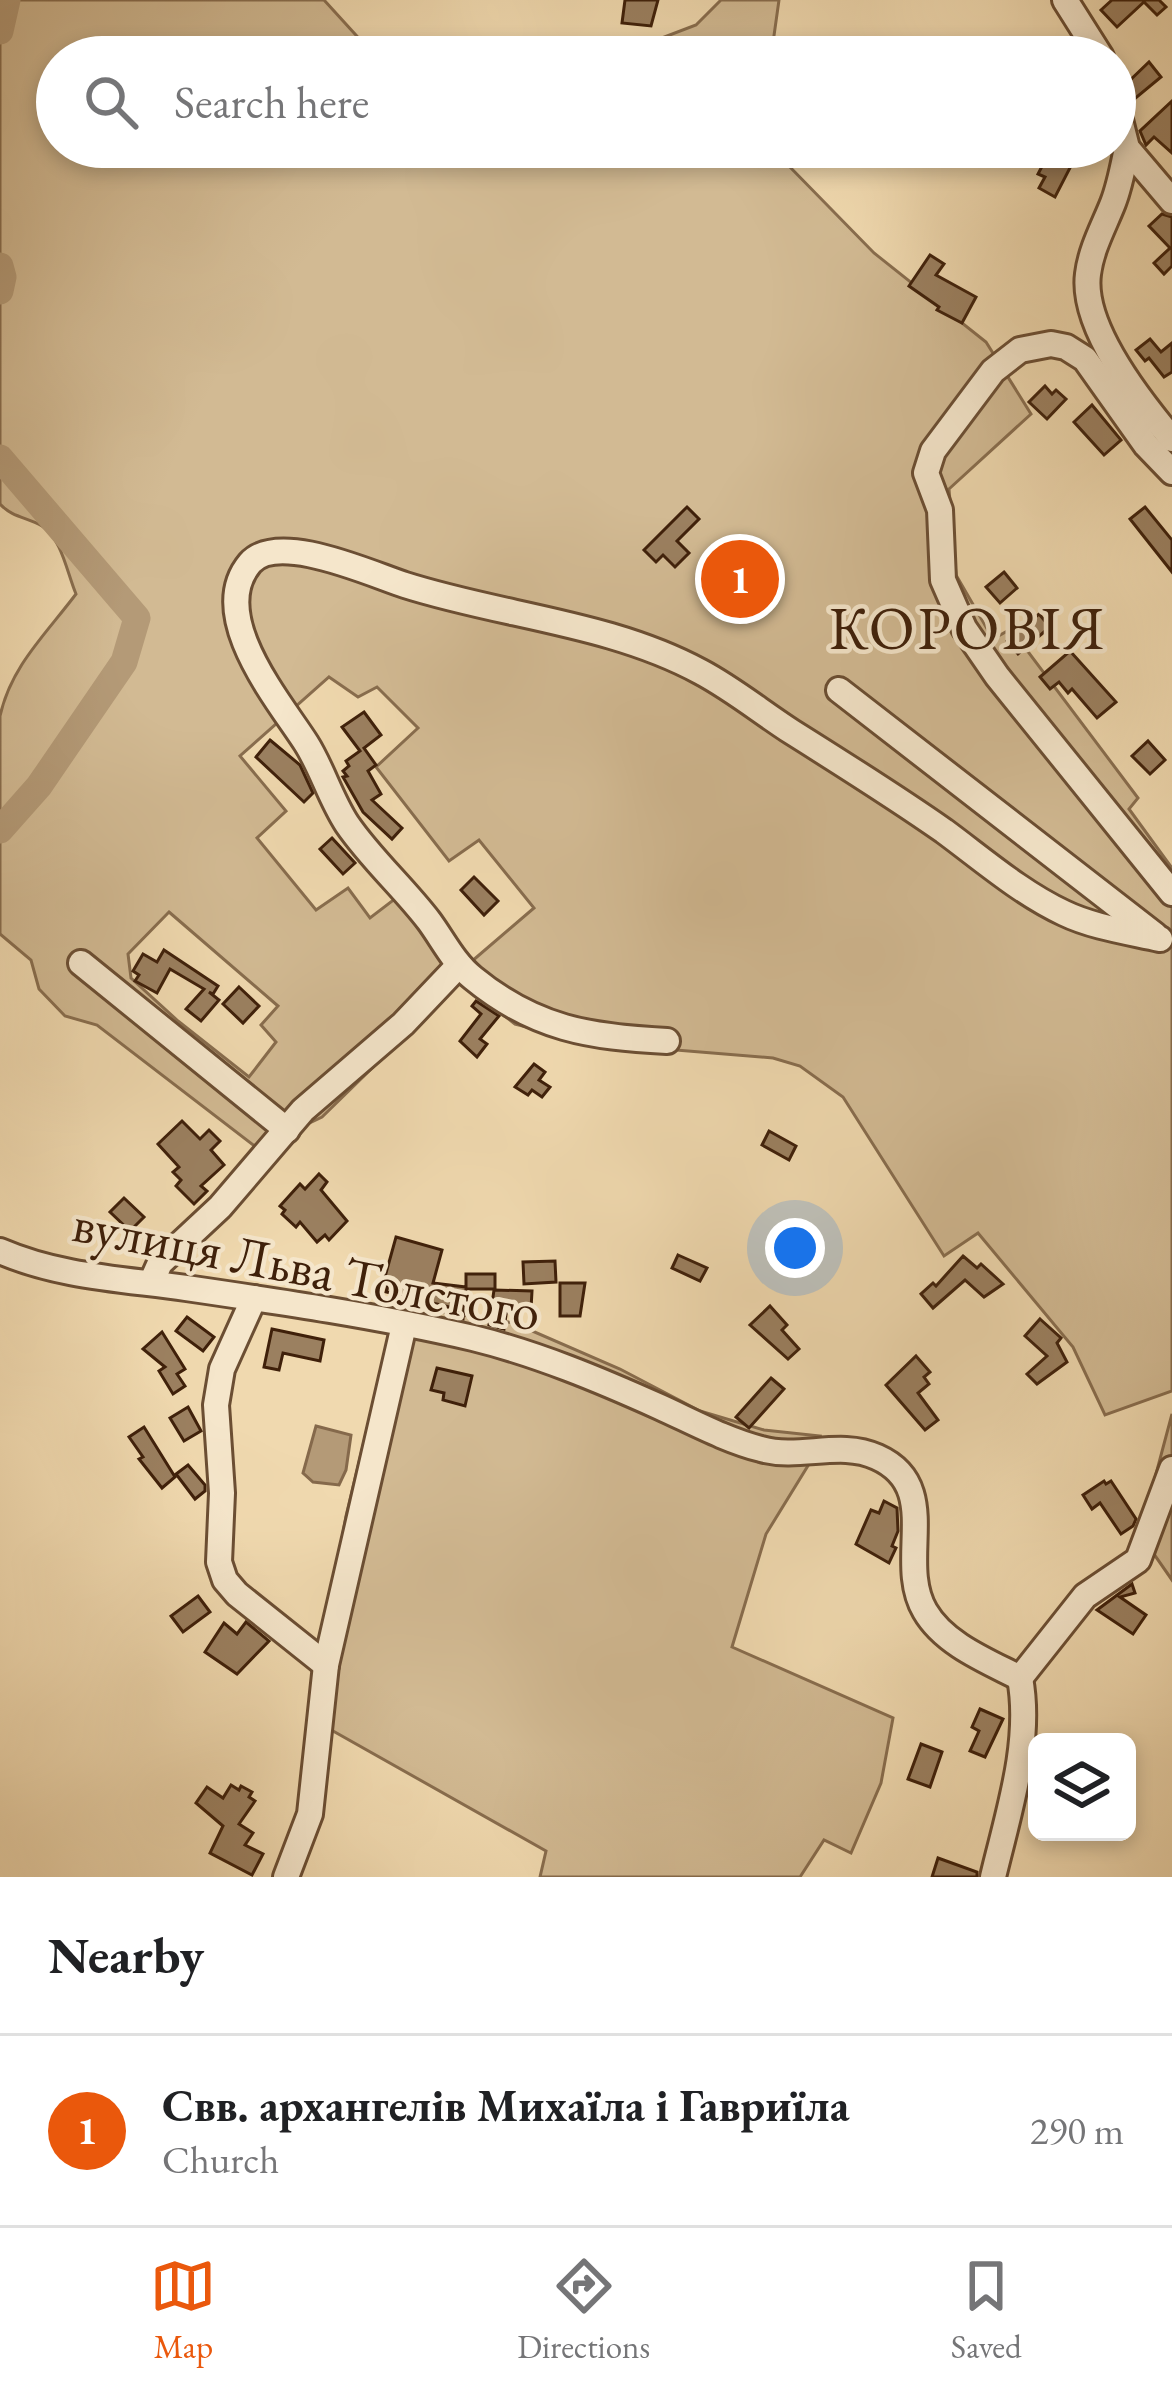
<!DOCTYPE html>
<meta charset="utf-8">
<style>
body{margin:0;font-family:"EB Garamond",serif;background:#f6f6f6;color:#202124}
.controls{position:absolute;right:36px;bottom:36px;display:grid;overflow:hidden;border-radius:18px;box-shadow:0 6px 18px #0003}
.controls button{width:108px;height:108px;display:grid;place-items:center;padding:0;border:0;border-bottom:3px solid #e0e0e0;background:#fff;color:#202124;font:60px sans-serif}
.you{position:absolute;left:795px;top:1248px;width:42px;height:42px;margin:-30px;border:9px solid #fff;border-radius:50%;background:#1a73e8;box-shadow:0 0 0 18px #1a73e833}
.badge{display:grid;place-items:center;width:78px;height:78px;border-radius:50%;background:#ea580c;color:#fff;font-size:39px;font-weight:700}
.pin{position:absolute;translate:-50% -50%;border:6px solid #fff;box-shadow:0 3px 12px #0006}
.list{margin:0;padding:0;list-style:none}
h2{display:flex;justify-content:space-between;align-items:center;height:156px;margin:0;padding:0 48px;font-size:51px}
h2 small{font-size:39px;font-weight:400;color:#757577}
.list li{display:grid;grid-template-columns:78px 1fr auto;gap:36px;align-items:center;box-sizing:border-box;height:192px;padding:0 48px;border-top:3px solid #e0e0e0}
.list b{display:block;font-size:45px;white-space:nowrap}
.list p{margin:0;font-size:39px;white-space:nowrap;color:#757577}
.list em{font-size:39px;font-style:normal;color:#757577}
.icon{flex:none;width:66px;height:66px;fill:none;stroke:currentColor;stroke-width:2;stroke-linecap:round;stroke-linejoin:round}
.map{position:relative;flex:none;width:1172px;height:1877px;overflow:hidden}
.search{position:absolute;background:#fff;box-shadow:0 6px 18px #0003;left:36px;right:36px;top:36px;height:132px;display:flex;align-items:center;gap:30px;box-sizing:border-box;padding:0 42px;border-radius:66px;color:#757577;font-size:45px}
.sheet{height:348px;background:#fff}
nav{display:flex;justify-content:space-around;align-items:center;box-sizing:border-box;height:168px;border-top:3px solid #e0e0e0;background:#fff;font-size:33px;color:#757577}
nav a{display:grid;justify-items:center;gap:6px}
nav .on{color:#ea580c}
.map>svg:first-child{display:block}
</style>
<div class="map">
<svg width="1172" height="1877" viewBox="0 0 1172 1877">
<rect width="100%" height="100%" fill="#f0d9af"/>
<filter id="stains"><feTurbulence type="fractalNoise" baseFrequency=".00167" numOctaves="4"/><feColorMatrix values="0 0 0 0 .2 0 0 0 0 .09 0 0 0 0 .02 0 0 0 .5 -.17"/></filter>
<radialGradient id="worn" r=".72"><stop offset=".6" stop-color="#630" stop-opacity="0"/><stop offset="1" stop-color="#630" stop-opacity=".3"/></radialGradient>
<g fill="#d2ba93" stroke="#886d4e" stroke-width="3" fill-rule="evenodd">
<path d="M0,0H324L375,56L400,57H57V147H780L786,163L874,253L986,342L1031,414L949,489L956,575L993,639L1011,629L1138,798L1129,809L1172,868V1391L1105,1415L1073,1347L978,1233L944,1256L843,1097L800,1066L773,1058L591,1043L515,1024L460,982L322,1117L257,1148L97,1025L65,1016L39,989L31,960L0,934V716C11,666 46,634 76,594C67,573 62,539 42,526C27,517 13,518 0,504ZM329,677L358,697L377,687L418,728L376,767L449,861L479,840L534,908L471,962L413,885L370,918L348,888L316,910L257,838L286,811L240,756ZM169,912L278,1006L261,1025L276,1042L249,1077L178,1021L131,978L128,954Z"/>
<polygon points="721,0 779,0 771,57 612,57 696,25"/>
<polygon points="397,1305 514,1323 620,1369 700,1411 764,1430 820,1436 809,1464 766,1534 732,1647 893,1718 881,1783 851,1853 824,1840 800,1877 540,1877 546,1851 310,1718 346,1516"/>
<polygon points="1172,1414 1172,1580 1140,1534"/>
</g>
<polygon fill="#b49a77" stroke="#85694b" stroke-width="3" points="316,1426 351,1435 346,1470 339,1485 313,1482 303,1473"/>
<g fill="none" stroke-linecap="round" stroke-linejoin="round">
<g stroke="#b49a77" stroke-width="27">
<polyline points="0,31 7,0"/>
<polyline points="0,266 3,277 0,291"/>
<polyline points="0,458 137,618 124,662 39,786 0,830"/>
</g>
</g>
<g fill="#9b8060" stroke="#3f200a" stroke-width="3">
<polygon points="625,0 658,0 651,26 622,23"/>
<polygon points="1112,0 1159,0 1166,7 1157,15 1144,2 1117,27 1101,10"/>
<polygon points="1149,62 1161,77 1132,101 1124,86"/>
<polygon points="1172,101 1172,153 1154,137 1146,145 1140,131"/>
<polygon points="1050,151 1073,162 1055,197 1039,188 1045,177 1038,174"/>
<polygon points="1162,214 1172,217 1172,266 1164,274 1154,263 1170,248 1149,226"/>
<polygon points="930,255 944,264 936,275 976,297 962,323 937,310 939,307 909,286"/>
<polygon points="1150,339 1161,352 1172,343 1172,372 1164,377 1149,358 1145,361 1136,350"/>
<polygon points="1045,386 1052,394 1056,390 1066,399 1047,419 1029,402"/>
<polygon points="1092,405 1121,440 1104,455 1074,422"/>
<polygon points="687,507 699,519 677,541 689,553 675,567 663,555 656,562 644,550"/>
<polygon points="1145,507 1172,540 1172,572 1130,519"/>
<polygon points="727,552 750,567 758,565 765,569 775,595 771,601 743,604 736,600 734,592 711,577"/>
<polygon points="1004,572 1017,588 1000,603 986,587"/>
<polygon points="1039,614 1050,627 1018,654 1007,641"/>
<polygon points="1070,651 1116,702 1097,718 1072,689 1068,693 1059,682 1050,689 1040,677"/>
<polygon points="364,712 381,735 364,748 376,765 368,771 381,794 372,800 402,828 392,839 363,812 343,777 347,776 343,771 349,766 346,761 360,751 342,727"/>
<polygon points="270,740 300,765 313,793 304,802 256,757"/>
<polygon points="1148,741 1165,760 1150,774 1132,756"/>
<polygon points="332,838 355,863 343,874 320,849"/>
<polygon points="474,877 498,901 484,915 461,890"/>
<polygon points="164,950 218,986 213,994 209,992 219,1000 201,1021 186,1009 204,989 170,969 157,993 135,981 139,975 133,971 143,954 157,962"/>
<polygon points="239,987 259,1006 243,1023 223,1004"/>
<polygon points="476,1001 499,1016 480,1039 487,1044 477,1057 460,1041 481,1014 472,1006"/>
<polygon points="534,1064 545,1072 539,1080 550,1087 542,1097 532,1090 528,1095 515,1087"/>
<polygon points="182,1121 200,1139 209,1130 220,1141 211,1150 224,1165 201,1186 207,1191 194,1204 176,1186 181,1180 173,1172 179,1167 158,1144"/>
<polygon points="769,1131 796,1146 789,1160 762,1145"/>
<polygon points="319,1174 327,1182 321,1190 347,1221 329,1240 325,1235 317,1242 300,1222 296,1227 282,1214 285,1210 280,1206 300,1184 305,1189"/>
<polygon points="124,1198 144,1217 130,1231 110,1212"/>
<polygon points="396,1237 442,1250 433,1283 466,1287 466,1274 495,1274 495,1289 466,1289 463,1319 448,1316 449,1307 386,1292 388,1285 383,1284"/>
<polygon points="678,1255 707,1268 700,1281 672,1268"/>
<polygon points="963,1256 977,1268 981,1264 1003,1284 984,1297 965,1280 933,1308 921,1294 933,1283 936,1286"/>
<polygon points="555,1261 556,1282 524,1284 523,1262"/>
<polygon points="560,1283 585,1283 580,1316 560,1316"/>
<polygon points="494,1290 532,1291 531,1309 507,1308 504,1329 489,1325"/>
<polygon points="770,1306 787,1325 782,1330 799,1349 788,1359 750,1325"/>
<polygon points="187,1317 214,1337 203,1351 176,1331"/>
<polygon points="1040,1319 1061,1338 1057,1343 1067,1362 1037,1384 1027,1374 1047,1356 1025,1336"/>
<polygon points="272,1329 324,1340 320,1361 283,1353 279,1370 264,1367"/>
<polygon points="162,1332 185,1369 177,1374 185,1386 173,1394 159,1371 165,1367 143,1349"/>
<polygon points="916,1356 930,1372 924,1377 929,1384 918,1393 938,1420 925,1430 886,1385"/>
<polygon points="437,1368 472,1376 465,1406 443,1400 444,1393 431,1390"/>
<polygon points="771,1378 784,1389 749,1428 736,1417"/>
<polygon points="188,1407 201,1431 184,1441 170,1418"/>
<polygon points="144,1427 175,1477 162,1488 139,1459 143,1457 129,1437"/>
<polygon points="188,1465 205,1485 205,1491 195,1499 176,1474"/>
<polygon points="1104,1481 1106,1484 1111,1481 1136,1519 1133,1526 1121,1534 1100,1503 1092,1509 1083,1495"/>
<polygon points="884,1501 897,1508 898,1531 892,1546 896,1548 889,1563 856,1544 871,1510 879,1513"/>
<polygon points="1132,1584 1135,1593 1120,1597 1146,1615 1133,1634 1097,1610"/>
<polygon points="198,1596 210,1612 183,1632 171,1616"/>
<polygon points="246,1622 269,1641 237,1674 205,1652 224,1623 237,1634"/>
<polygon points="980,1709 1003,1719 985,1757 970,1751 979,1731 972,1727"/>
<polygon points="921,1744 942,1752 930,1787 908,1779"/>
<polygon points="231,1785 239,1790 241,1786 252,1792 249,1797 255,1801 239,1824 253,1833 245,1845 263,1854 252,1875 210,1853 223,1826 196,1803 207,1787 223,1798"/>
<polygon points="938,1858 977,1872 977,1877 932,1877"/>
</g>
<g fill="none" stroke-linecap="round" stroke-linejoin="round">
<g stroke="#6b4e33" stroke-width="30">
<g id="minor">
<polyline points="1065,0 1101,57"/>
<polyline points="1115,100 1127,148 1172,201"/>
<path d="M1127,148C1123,167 1120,185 1113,203C1104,226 1091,249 1088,274C1081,327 1140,401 1172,439"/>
<polyline points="1172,472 1146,445 1085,359 1066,347 1051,344 1020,350 993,371 933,451 926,473 940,510 943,580 964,628 997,676 1172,893"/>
<polyline points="839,690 1155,935"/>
<polyline points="81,963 287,1130"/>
<path d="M667,1041C590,1037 535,1029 473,978C454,963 443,940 429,921C403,887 371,859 347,824C330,798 322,768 306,743C279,701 206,615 250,563C278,531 371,574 405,585C502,616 611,623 701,672C733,689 761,712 792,732C843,764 894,796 944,831C982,859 1021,893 1064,913C1093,927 1129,932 1160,939"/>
<path d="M0,1251C60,1277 123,1279 186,1288C282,1302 378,1316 473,1338C538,1354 600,1380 660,1407C693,1422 726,1440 761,1449C800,1460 840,1440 877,1457C944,1487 895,1560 925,1611C944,1644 987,1661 1020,1678"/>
<polyline points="151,1283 160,1263 220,1207 303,1110 403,1024 459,965"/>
<polyline points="254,1298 222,1369 216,1405 222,1493 219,1562 225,1580 237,1594 326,1665"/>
<polyline points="1020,1678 1085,1596 1138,1560 1172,1469"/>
<polyline points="286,1877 310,1814 326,1665 404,1325"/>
<path d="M993,1877C1008,1814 1032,1742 1020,1678"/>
</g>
</g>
<use href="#minor" stroke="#f5e6cb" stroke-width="24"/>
</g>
<g text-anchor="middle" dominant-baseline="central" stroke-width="9" stroke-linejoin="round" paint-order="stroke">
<g font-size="54" fill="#3f200a" stroke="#f5e6cb">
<text transform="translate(307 1267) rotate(11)">вулиця Льва Толстого</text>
</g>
<g font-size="60" letter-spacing="3" fill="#3f200a" stroke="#f5e6cb">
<text x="968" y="628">КОРОВІЯ</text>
</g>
</g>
<rect width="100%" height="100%" filter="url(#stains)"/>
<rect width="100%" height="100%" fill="url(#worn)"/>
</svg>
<div class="controls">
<button><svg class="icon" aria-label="layers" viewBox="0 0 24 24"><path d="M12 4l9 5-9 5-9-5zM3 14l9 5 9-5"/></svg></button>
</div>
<div class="you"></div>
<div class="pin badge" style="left:740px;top:579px">1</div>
<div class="search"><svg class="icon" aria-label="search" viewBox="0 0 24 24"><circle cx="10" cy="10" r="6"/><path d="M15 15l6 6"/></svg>Search here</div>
</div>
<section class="sheet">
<h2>Nearby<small></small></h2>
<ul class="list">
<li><span class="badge">1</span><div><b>Свв. архангелів Михаїла і Гавриїла</b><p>Church</p></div><em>290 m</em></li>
</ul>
</section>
<nav>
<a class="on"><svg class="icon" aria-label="map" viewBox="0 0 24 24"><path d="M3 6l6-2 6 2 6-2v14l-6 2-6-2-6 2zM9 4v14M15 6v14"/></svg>Map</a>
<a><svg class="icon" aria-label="directions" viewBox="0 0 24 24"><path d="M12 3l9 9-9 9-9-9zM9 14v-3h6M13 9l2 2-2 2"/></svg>Directions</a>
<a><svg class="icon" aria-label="saved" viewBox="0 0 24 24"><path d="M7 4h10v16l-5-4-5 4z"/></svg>Saved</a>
</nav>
